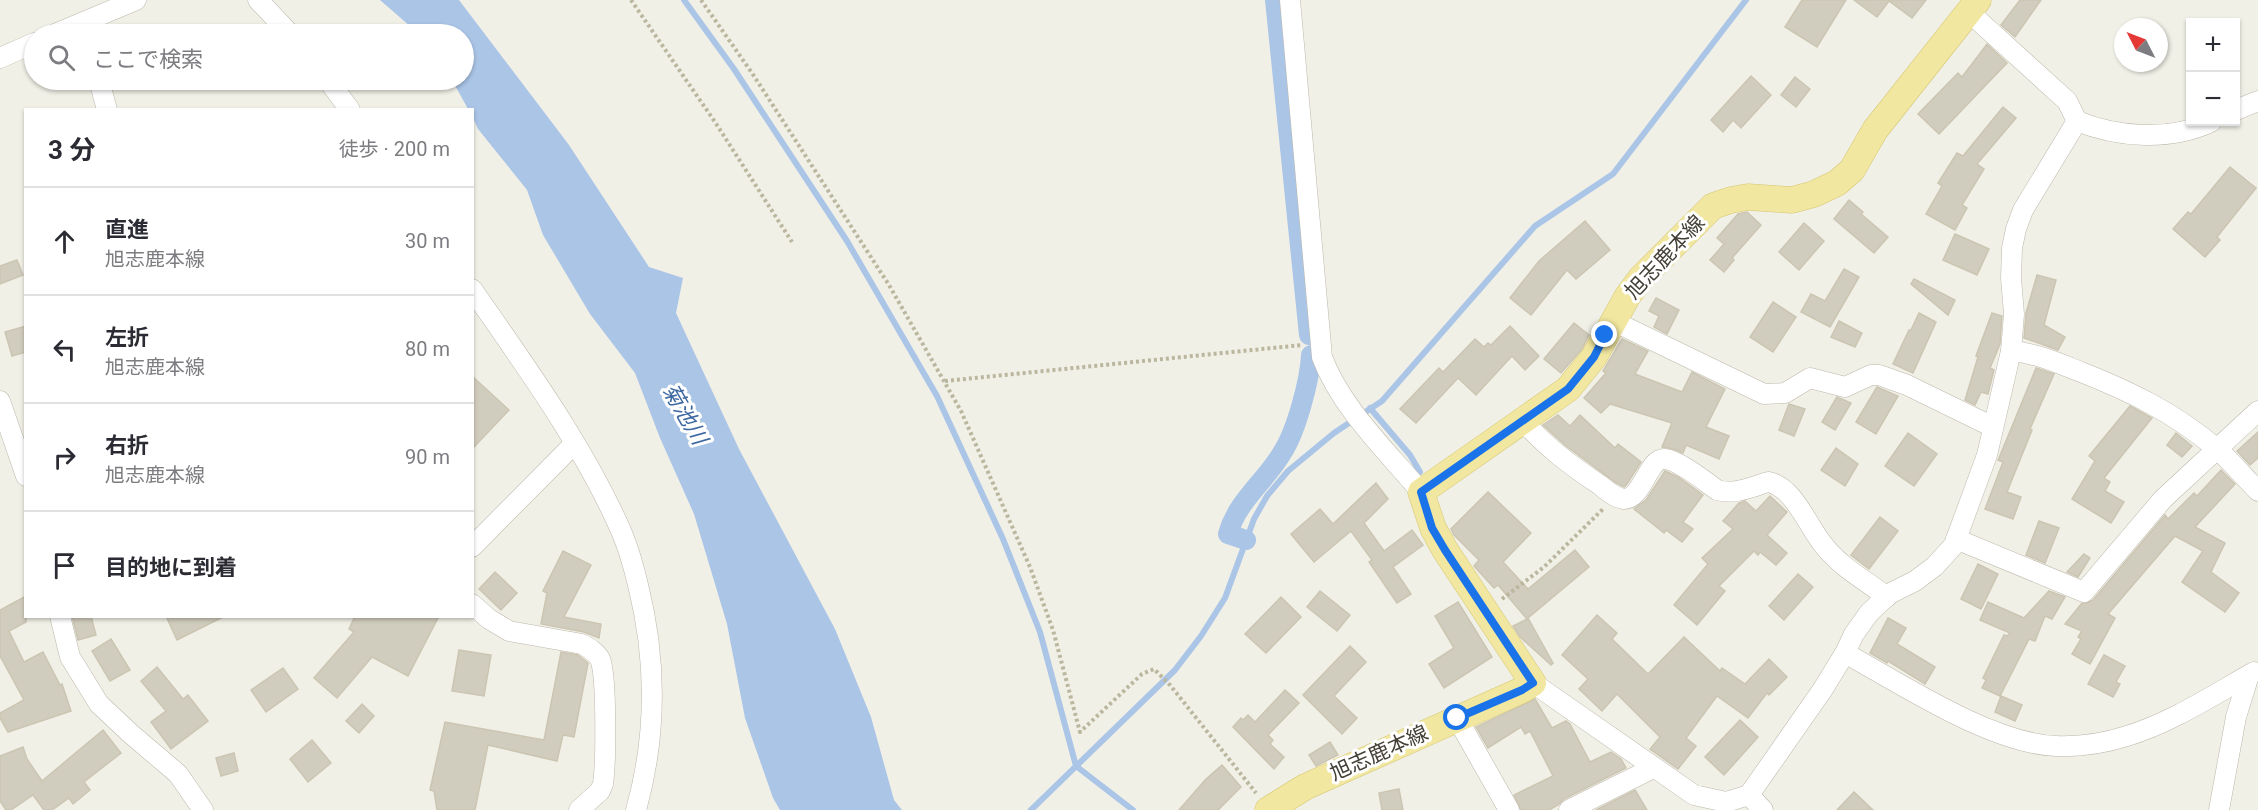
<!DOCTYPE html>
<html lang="ja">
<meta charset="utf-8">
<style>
body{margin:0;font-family:Roboto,"Noto Sans JP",sans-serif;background:#f7f7f7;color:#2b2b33}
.controls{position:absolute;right:18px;top:18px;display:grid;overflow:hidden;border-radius:0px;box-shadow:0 2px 4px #0004}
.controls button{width:54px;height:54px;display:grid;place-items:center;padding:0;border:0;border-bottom:2px solid #e1e1e2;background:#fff;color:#2b2b33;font:30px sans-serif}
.compass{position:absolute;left:2114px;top:18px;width:54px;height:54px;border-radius:50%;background:#fff;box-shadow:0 2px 4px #0004;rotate:312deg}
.stop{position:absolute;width:18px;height:18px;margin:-14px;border:4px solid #1a73e8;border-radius:50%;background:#fff}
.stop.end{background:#1a73e8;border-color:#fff;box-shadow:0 2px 6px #0008}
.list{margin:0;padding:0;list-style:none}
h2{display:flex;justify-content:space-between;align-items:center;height:78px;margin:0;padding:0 24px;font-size:26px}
h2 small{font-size:20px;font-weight:400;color:#7c7c81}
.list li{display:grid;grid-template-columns:39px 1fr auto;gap:18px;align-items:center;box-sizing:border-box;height:108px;padding:0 24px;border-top:2px solid #e1e1e2}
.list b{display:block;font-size:22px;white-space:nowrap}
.list p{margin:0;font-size:20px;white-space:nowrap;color:#7c7c81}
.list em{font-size:20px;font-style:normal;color:#7c7c81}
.icon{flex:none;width:33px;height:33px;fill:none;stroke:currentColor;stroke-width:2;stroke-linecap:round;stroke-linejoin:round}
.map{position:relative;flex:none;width:2258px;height:810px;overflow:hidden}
.search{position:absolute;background:#fff;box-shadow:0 2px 4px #0004;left:24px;top:24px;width:450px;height:66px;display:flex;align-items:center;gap:15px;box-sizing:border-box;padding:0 21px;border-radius:33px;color:#7c7c81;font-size:22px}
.panel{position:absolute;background:#fff;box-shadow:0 2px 4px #0004;left:24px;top:108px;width:450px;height:510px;border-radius:0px}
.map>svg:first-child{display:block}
</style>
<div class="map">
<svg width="2258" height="810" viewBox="0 0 2258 810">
<rect width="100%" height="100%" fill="#f1f0e7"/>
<polygon fill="#abc5e7" points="380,0 459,0 569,145 649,267 683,278 676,313 739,449 835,629 871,717 894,800 902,810 780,810 773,798 745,718 727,624 694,514 660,438 635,373 590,314 543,235 527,190 478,129 473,118 472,110 468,109 452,80 464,80 464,34 419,34"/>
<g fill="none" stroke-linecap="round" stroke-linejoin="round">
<g stroke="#abc5e7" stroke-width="6">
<polyline points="684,0 734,69 847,241 937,396 1003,539 1040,632 1076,766 1133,810"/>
<polyline points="1370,408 1410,455 1420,472"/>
<polyline points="1031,810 1175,670 1201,636 1225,598 1254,519 1267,496 1288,471 1334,433 1382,401 1535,226 1613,174 1746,0"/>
</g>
<g stroke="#abc5e7" stroke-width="20">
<polyline points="1275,0 1309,335"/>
<path d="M1246,540L1228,534C1237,501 1265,482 1282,453C1296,432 1310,380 1311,355"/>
</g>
</g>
<g fill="#d1cdbe" stroke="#cbc5b2" stroke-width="1.5">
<polygon points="1802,0 1846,0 1817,47 1785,27"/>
<polygon points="1854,0 1926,0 1912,18 1889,1 1877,17"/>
<polygon points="2020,0 2041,0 2015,37 2001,25"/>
<polygon points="1987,44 2007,63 1939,134 1918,114 1958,73 1962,77"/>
<polygon points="1751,76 1771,95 1741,128 1733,120 1723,132 1711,120"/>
<polygon points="1795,77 1810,89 1796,107 1781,95"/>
<polygon points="2003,107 2016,118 1977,164 1984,169 1962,205 1967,208 1955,230 1926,214 1942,186 1938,183 1957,153 1963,156"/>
<polygon points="2230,167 2256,188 2217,237 2220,240 2205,257 2173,229 2188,212 2191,214"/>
<polygon points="1849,200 1863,212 1861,214 1888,237 1874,253 1834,219"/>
<polygon points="1747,212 1761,225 1732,258 1734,260 1724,272 1710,260 1724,244 1717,238 1738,214"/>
<polygon points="1585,221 1610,250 1576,279 1567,270 1531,315 1510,298 1539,261"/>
<polygon points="1804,223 1824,241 1799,270 1779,252"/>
<polygon points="1955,234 1989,249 1977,275 1943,260"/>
<polygon points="17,260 23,275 0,284 0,266"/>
<polygon points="1844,269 1859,277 1830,327 1801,312 1811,294 1825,301"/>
<polygon points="2037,275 2056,280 2044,325 2065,337 2058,350 2024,338 2026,313"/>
<polygon points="1914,279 1955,300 1948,315 1911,284"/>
<polygon points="1656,298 1679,310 1667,334 1654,327 1659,316 1649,311"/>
<polygon points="1773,302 1796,317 1773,352 1750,337"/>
<polygon points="1919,313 1936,322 1913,373 1893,364 1909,330 1911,330"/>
<polygon points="1992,313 2002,316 2000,344 1990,368 1994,370 1988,394 1981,392 1975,405 1965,400 1978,357 1976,356"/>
<polygon points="1839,321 1862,333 1855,347 1831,337"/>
<polygon points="1574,323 1589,335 1582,349 1561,373 1544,359"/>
<polygon points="26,326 26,352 12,356 5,332"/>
<polygon points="1510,326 1539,356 1525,370 1512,356 1476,395 1458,378 1416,423 1400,409 1439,368 1443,372 1475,339 1484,347 1488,343 1491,345"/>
<polygon points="1622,339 1648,351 1635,374 1682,392 1692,372 1725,389 1706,427 1729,436 1719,459 1686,445 1683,453 1673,449 1662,447 1672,423 1610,404 1601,413 1584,398 1606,373 1603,371"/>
<polygon points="2036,368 2054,374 2030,429 2032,430 2007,492 2021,497 2013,519 1985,509 2003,462 1998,460 1999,458"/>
<polygon points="472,376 509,410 472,449"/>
<polygon points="1877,387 1898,396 1876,434 1856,422"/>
<polygon points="1837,397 1851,403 1835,430 1822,422"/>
<polygon points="1789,404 1805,409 1794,436 1779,430"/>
<polygon points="2130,406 2152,418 2104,478 2110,482 2105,491 2124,502 2111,523 2072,499 2095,461 2089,456"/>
<polygon points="1558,415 1570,426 1580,415 1615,448 1618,444 1641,462 1627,484 1624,487 1615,482 1566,446 1543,425"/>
<polygon points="2258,432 2258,458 2250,465 2237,451"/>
<polygon points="1908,433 1937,454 1914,486 1885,466"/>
<polygon points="2176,433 2192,446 2182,457 2167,445"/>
<polygon points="1836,448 1858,464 1845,486 1821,470"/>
<polygon points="2221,470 2235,484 2195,527 2225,543 2211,572 2239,593 2225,612 2182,582 2203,551 2175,536 2108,614 2115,618 2090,664 2072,654 2081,639 2078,637 2082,631 2065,624 2082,603 2087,603 2093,600 2165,515 2168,519 2194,493 2197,496"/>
<polygon points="1665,471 1678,477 1703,495 1683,522 1693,529 1682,542 1666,530 1664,533 1634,509 1646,500"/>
<polygon points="1376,483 1388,499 1364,523 1384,551 1412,530 1423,545 1393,567 1411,594 1397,603 1369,562 1372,560 1351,531 1314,562 1291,534 1320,509 1333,524"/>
<polygon points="1488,492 1531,533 1503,562 1528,589 1575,550 1589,567 1528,618 1553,663 1551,665 1520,637 1513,626 1527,619 1498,585 1494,588 1474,566 1479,560 1454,535 1451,529"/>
<polygon points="1770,496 1787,512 1767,535 1787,553 1776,565 1760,552 1758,555 1754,551 1719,586 1725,591 1697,625 1674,605 1708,564 1702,558 1733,529 1723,521 1739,503 1745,501 1756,511"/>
<polygon points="1880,517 1898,531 1869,569 1851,555"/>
<polygon points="2039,521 2059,528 2045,563 2026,555"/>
<polygon points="563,551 591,565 564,617 601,624 599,638 584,632 541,624 547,593 543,591"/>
<polygon points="2084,554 2090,558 2078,577 2067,572"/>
<polygon points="1978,564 1998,574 1981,609 1961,599"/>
<polygon points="495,572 517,593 501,610 479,589"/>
<polygon points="1798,574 1813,587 1784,620 1769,606"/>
<polygon points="1320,591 1350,615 1337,631 1307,607"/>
<polygon points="2049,591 2065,597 2052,619 2045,616 2035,641 2029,639 2000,696 1982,688 1986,680 1983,678 2004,635 2007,636 2010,633 1980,620 1988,602 2024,618"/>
<polygon points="26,596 26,622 9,631 24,662 43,652 60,685 62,684 71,711 8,732 0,718 0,713 24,700 0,656 0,610"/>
<polygon points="1281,597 1301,617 1266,653 1245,634"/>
<polygon points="1458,602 1492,657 1444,688 1429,664 1454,648 1435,616"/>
<polygon points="1597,615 1617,633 1612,639 1648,674 1684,637 1720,671 1722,668 1745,684 1769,659 1787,677 1769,695 1767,693 1748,718 1717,696 1686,738 1696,746 1678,769 1650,749 1660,737 1617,694 1602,711 1579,689 1588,679 1562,655"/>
<polygon points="72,616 91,616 96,635 78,640"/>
<polygon points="166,616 225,616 177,640"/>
<polygon points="355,616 439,616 408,676 372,657 337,698 314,678 354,632 349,629"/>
<polygon points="1888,618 1906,628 1897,644 1935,667 1925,684 1888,661 1887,663 1870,653"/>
<polygon points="111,639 130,670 110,681 92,651"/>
<polygon points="1350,646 1366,662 1334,696 1357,718 1342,734 1303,695"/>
<polygon points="459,650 491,655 484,696 452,691"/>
<polygon points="561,652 578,655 588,663 574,737 563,735 557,761 488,745 475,810 437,810 434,791 430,790 445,722 544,740"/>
<polygon points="2104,655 2125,666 2116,682 2120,684 2113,697 2088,684"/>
<polygon points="157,667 183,699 188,695 208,721 171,749 151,722 166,711 141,681"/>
<polygon points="283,668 298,689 266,712 251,690"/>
<polygon points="1285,690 1299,703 1268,735 1273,740 1270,744 1284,757 1274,769 1233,727 1241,718 1243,720 1248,715 1255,722"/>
<polygon points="2001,696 2022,705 2015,721 1995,712"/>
<polygon points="1535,699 1552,728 1566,721 1570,724 1590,762 1611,752 1621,759 1626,768 1564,799 1558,805 1549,810 1521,810 1514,795 1553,776 1530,731 1525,734 1521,727 1488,748 1476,727"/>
<polygon points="362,704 374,716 359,733 346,721"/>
<polygon points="1740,720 1758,737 1724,775 1705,757"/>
<polygon points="103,730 121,753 84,782 90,790 73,804 69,798 52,810 44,810 33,795 11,810 6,810 0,801 0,756 23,747 27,759 42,781"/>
<polygon points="312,740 331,763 308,782 290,759"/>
<polygon points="1330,742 1338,755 1316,766 1309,755"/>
<polygon points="234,753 238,771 221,776 216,758"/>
<polygon points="1222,765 1241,787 1218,810 1179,810 1206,779"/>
<polygon points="1399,789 1403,810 1382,810 1379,793"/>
<polygon points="1635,790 1647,810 1596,810"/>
<polygon points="1854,792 1873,810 1837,810"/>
</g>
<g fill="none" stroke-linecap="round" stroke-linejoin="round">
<g stroke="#bcb8ab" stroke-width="21">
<g id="minor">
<polyline points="258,0 290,34"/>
<path d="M1290,0L1322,357C1341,408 1386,450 1421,492"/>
<path d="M1969,12L2067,101L2077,121C2119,138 2170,141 2211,122"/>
<polyline points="55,34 136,0"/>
<polyline points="0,58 34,43"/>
<polyline points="99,80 107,110"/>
<polyline points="328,80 350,110"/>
<polyline points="2236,110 2258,101"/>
<path d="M472,289C526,367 584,446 622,533C629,550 634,568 638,585C657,661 657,735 636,810"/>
<polyline points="1613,321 1764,394 1785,393 1810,378 1845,387 1871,375 1879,375 1907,385 1993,427"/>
<path d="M2011,351C2036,353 2058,363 2081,372C2132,392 2174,413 2216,448C2231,461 2244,477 2258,491"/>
<polyline points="0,401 26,476"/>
<path d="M1522,420C1546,447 1570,465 1600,485C1606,490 1615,498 1624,499C1643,499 1648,457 1665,459C1678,460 1706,482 1717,490C1735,495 1751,487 1768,482C1794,486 1809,529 1825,547C1842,568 1865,580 1887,597"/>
<polyline points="1956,539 2084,592 2163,499 2258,411"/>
<polyline points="472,547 574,444"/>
<path d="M472,604L489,619L509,631L582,644C589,648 596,652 600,659C607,675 606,764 603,784L600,791L579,810"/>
<polyline points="60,616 70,657 99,704 131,734 178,774 203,810"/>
<path d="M1845,653C1901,684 1992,744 2056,746C2079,747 2105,743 2127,736C2170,723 2210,697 2249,675"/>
<polyline points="1533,683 1694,795 1726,802 1749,795 1823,689 1845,653 1854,634 1869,613 1889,594 1915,581 1935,566 1954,545 1987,455 2011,351 2014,314 2011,278 2012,248 2016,229 2023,210 2077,121"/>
<polyline points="1457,718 1509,810"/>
<polyline points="1749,795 1763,810"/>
<polyline points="1569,810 1653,768"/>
<polyline points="2219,810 2236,717 2249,675 2254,672"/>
</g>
</g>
<g stroke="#d4c672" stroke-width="27">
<polyline id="major" points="1268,810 1305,787 1522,690 1533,683 1445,550 1433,528 1421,492 1568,389 1594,357 1627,297 1641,278 1713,206 1731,200 1748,197 1792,200 1814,194 1837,183 1852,170 1875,130 1978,0"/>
</g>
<g stroke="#bbb69e" stroke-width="4" stroke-dasharray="3 3" stroke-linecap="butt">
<polyline points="631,0 715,122 792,242"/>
<polyline points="701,0 752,73 889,285 961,411 1030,567 1053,630 1080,732 1142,674 1154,669 1170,685 1256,793"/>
<polyline points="945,381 1302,345"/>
<polyline points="1502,599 1544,567 1603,509"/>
</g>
<use href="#minor" stroke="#fff" stroke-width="20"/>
<use href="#major" stroke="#f2e7a0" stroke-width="26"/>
</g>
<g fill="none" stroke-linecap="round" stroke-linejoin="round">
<polyline stroke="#1a73e8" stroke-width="8" points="1457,718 1522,690 1533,683 1445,550 1432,528 1421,492 1568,389 1594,357 1605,335"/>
</g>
<g text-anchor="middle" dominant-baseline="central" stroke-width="6" stroke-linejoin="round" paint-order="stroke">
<g font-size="21" fill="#444037" stroke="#fff">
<text transform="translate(1665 257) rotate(-47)">旭志鹿本線</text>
<text transform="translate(1379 753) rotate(-24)">旭志鹿本線</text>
</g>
<g font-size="22" font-style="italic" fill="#3e68a2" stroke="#fff">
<text transform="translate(685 414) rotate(60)">菊池川</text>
</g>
</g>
</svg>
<div class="controls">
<button>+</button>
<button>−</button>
</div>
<svg class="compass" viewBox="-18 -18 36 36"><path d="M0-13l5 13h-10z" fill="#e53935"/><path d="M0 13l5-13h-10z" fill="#7c7c81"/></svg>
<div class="stop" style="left:1457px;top:718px"></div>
<div class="stop end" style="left:1605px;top:335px"></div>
<div class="search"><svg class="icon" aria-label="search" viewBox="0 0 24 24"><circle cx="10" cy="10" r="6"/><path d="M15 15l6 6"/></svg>ここで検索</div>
<section class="panel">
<h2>3 分<small>徒歩 · 200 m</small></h2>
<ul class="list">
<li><svg class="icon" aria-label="ahead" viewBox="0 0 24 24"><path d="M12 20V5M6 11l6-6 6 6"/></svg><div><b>直進</b><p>旭志鹿本線</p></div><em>30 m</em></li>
<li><svg class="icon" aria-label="left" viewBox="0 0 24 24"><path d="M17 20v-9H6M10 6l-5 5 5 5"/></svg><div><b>左折</b><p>旭志鹿本線</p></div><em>80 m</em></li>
<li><svg class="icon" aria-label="right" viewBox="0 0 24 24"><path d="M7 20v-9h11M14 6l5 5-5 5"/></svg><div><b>右折</b><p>旭志鹿本線</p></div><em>90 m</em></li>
<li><svg class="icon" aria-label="arrive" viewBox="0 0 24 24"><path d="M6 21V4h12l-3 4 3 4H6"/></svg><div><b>目的地に到着</b></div></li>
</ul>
</section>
</div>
